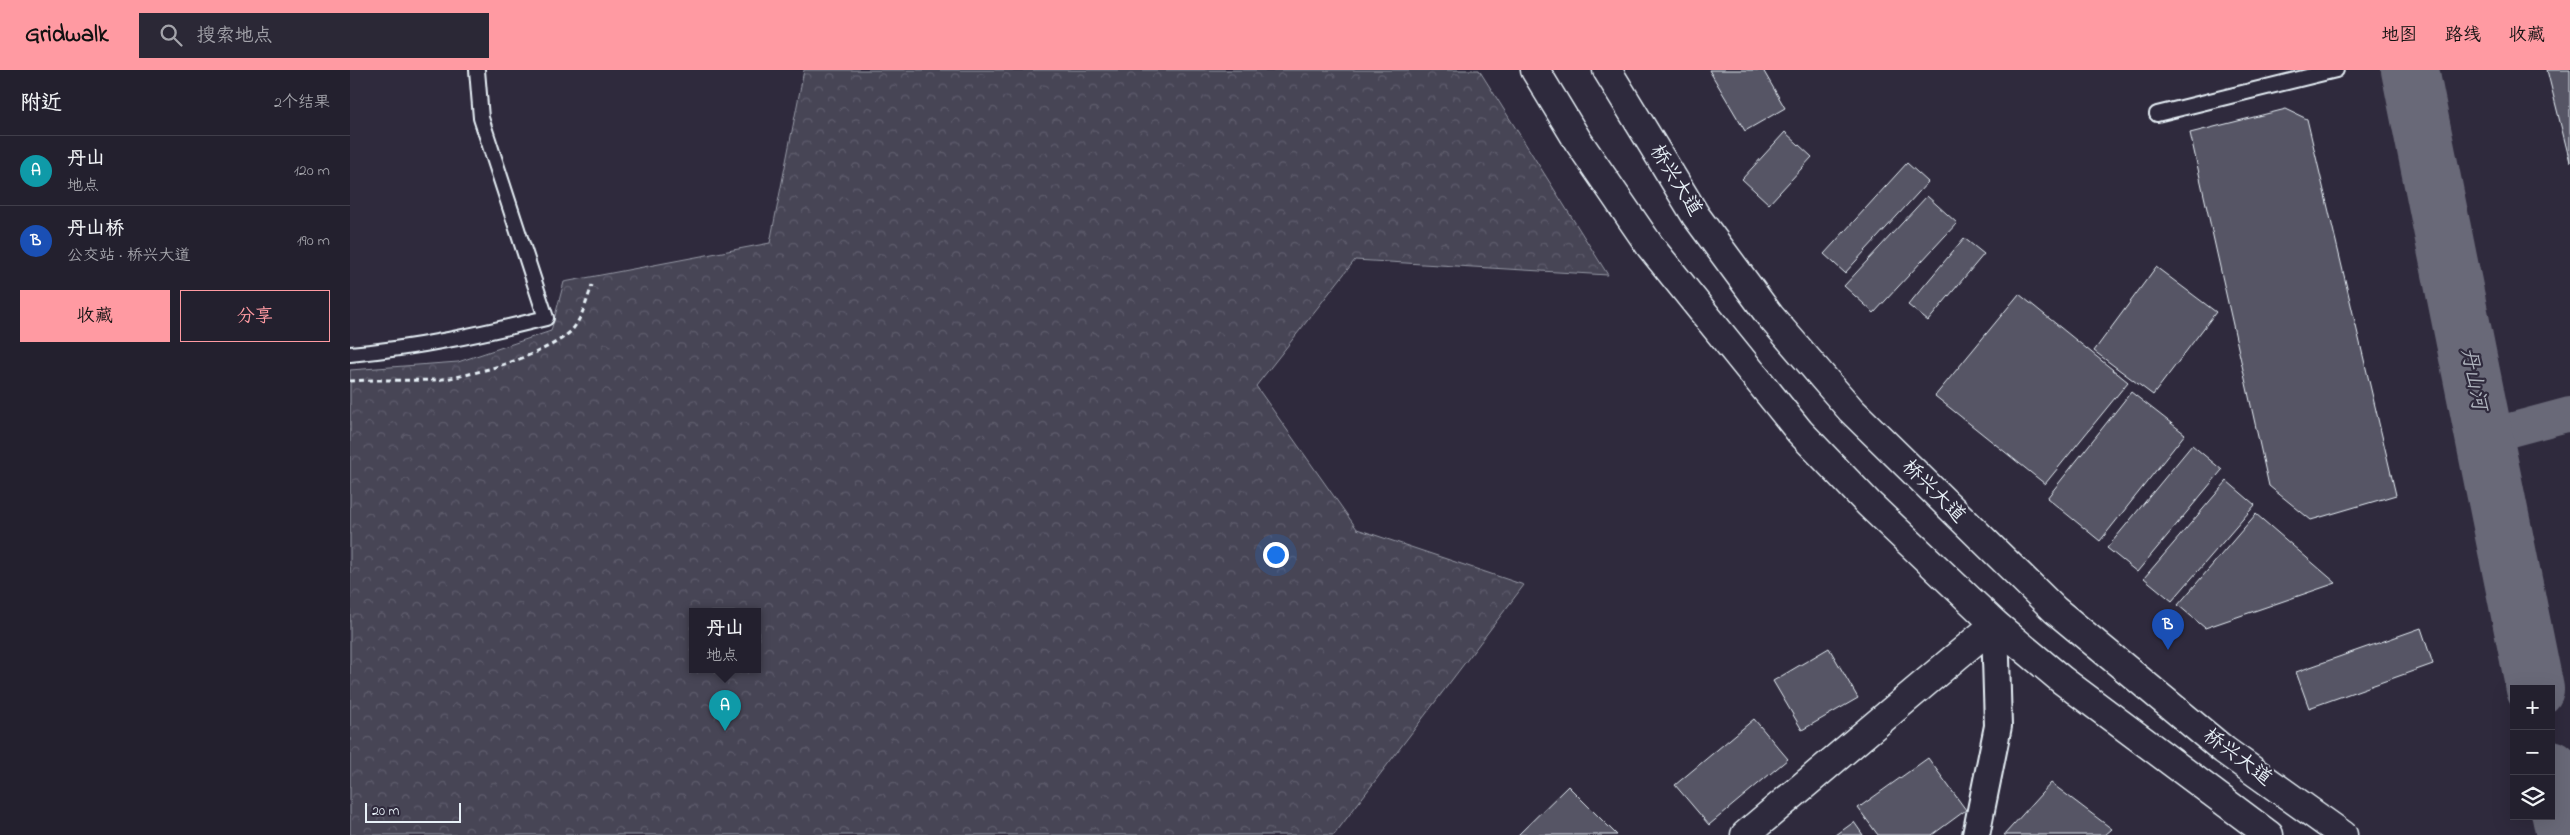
<!DOCTYPE html>
<html lang="zh">
<meta charset="utf-8">
<style>
body{margin:0;font-family:"Indie Flower","LXGW WenKai TC",sans-serif;background:#2b2836;color:#f1f3f6}
.controls{position:absolute;right:15px;bottom:15px;display:grid;overflow:hidden;border-radius:0px;box-shadow:0 5px 20px #0002}
.controls button{width:45px;height:45px;display:grid;place-items:center;padding:0;border:0;border-bottom:1px solid #403e4a;background:#23202e;color:#f1f3f6;font:25px sans-serif}
.scale{position:absolute;left:15px;bottom:12px;width:96px;box-sizing:border-box;padding-left:5px;border:2px solid #e8f1f8;border-top:0;font-size:14px;line-height:18px;white-space:nowrap;color:#e8f1f8;-webkit-text-stroke:4px #2f2a3d;paint-order:stroke}
.you{position:absolute;left:925px;top:484px;width:18px;height:18px;margin:-12px;border:4px solid #fff;border-radius:50%;background:#1a73e8;box-shadow:0 0 0 8px #1a73e833}
.badge{display:grid;place-items:center;width:32px;height:32px;border-radius:50%;background:#ff9aa2;color:#fff;font-size:16px;font-weight:700}
.pin{position:absolute;translate:-50% -41px;filter:drop-shadow(0 1px 2px #0008)}
.pin::after{content:'';position:absolute;top:26px;width:18px;height:15px;background:inherit;clip-path:polygon(0 0,100% 0,50% 100%)}
.popup{position:absolute;left:339px;top:538px;width:72px;height:65px;box-sizing:border-box;display:grid;place-content:center;border-radius:0px;background:#23202e;filter:drop-shadow(0 1px 4px #0005);font-size:16px;white-space:nowrap;color:#a3a3aa}
.popup b{font-size:19px;color:#f1f3f6}
.popup::after{content:'';position:absolute;left:50%;top:100%;margin-left:-10px;border:10px solid transparent;border-top-color:#23202e}
.list{margin:0;padding:0;list-style:none}
h2{display:flex;justify-content:space-between;align-items:center;height:65px;margin:0;padding:0 20px;font-size:21px}
h2 small{font-size:16px;font-weight:400;color:#a3a3aa}
.list li{display:grid;grid-template-columns:32px 1fr auto;gap:15px;align-items:center;box-sizing:border-box;height:70px;padding:0 20px;border-top:1px solid #403e4a}
.list b{display:block;font-size:19px;white-space:nowrap}
.list p{margin:0;font-size:16px;white-space:nowrap;color:#a3a3aa}
.list em{font-size:16px;font-style:normal;color:#a3a3aa}
.actions{display:flex;gap:10px;padding:15px 20px}
.actions a{flex:1;padding:11px 0;border:1px solid #ff9aa2;border-radius:0px;text-align:center;font-size:18px;color:#ff9aa2}
.actions .main{background:#ff9aa2;color:#111}
.icon{flex:none;width:28px;height:28px;fill:none;stroke:currentColor;stroke-width:2;stroke-linecap:round;stroke-linejoin:round}
.map{position:relative;flex:none;width:2220px;height:765px;overflow:hidden}
header{display:flex;align-items:center;gap:30px;box-sizing:border-box;height:70px;padding:0 25px;background:#ff9aa2;color:#111}
header strong{font-size:24px}
nav{display:flex;gap:28px;margin-inline-start:auto;font-size:18px}
.search{width:350px;height:45px;background:#2b2836;display:flex;align-items:center;gap:12px;box-sizing:border-box;padding:0 18px;border-radius:0px;color:#a3a3aa;font-size:19px}
main{display:flex}
aside{flex:1;background:#23202e}
.map>svg:first-child{display:block}
</style>
<header>
<strong>Gridwalk</strong>
<div class="search"><svg class="icon" aria-label="search" viewBox="0 0 24 24"><circle cx="10" cy="10" r="6"/><path d="M15 15l6 6"/></svg>搜索地点</div>
<nav><a>地图</a><a>路线</a><a>收藏</a></nav>
</header>
<main>
<aside>
<h2>附近<small>2个结果</small></h2>
<ul class="list">
<li><span class="badge" style="background:#0f9aa8">A</span><div><b>丹山</b><p>地点</p></div><em>120 m</em></li>
<li><span class="badge" style="background:#1a4fb4">B</span><div><b>丹山桥</b><p>公交站 · 桥兴大道</p></div><em>190 m</em></li>
</ul>
<div class="actions"><a class="main">收藏</a><a>分享</a></div>
</aside>
<div class="map">
<svg width="2220" height="765" viewBox="0 0 2220 765">
<defs>
<pattern id="forest-crowns" width="20" height="18" patternUnits="userSpaceOnUse" patternTransform="scale(1.25)"><rect width="20" height="18" fill="#464455"/><path d="M2 6a3 3 0 1 1 6 0M12 15a3 3 0 1 1 6 0" fill="none" stroke="#615f6e"/></pattern>
</defs>
<rect width="100%" height="100%" fill="#2f2a3d"/>
<filter id="ink" filterUnits="userSpaceOnUse"><feTurbulence type="fractalNoise" baseFrequency=".02" numOctaves="2"/><feDisplacementMap in="SourceGraphic" scale="10" xChannelSelector="R" yChannelSelector="G"/><feConvolveMatrix kernelMatrix="1 2 1 2 8 2 1 2 1" color-interpolation-filters="sRGB"/></filter>
<g filter="url(#ink)">
<path fill="url(#forest-crowns)" stroke="#979aa6" fill-rule="evenodd" d="M454,0H1129L1258,205L1005,190L906,316L1007,459L1174,515L984,765H0V300L108,292L201,261L214,212L420,173ZM342,542H408V600H342Z"/>
<g fill="none" stroke-linecap="round" stroke-linejoin="round">
<polyline stroke="#696978" stroke-width="34" points="2134,367 2220,344"/>
<g stroke="#696978" stroke-width="58">
<polyline points="2060,0 2185,619"/>
<polyline points="2201,699 2215,765"/>
</g>
</g>
<g fill="#575565" stroke="#e8f1f8">
<polygon points="1359,0 1413,0 1435,38 1395,61"/>
<polygon points="2197,0 2220,0 2220,92"/>
<polygon points="1936,39 1957,49 2046,425 1961,450 1919,416 1840,63"/>
<polygon points="1435,62 1462,87 1419,134 1392,109"/>
<polygon points="1557,93 1578,112 1495,203 1474,184"/>
<polygon points="1577,126 1607,153 1524,243 1494,216"/>
<polygon points="1614,168 1634,184 1578,251 1558,235"/>
<polygon points="1806,197 1866,242 1803,325 1744,281"/>
<polygon points="1669,224 1778,312 1695,414 1585,326"/>
<polygon points="1781,322 1835,364 1750,471 1697,428"/>
<polygon points="1842,375 1872,400 1787,502 1757,478"/>
<polygon points="1877,411 1905,435 1822,531 1794,508"/>
<polygon points="1906,444 1986,513 1855,558 1828,535"/>
<polygon points="2071,558 2083,594 1959,638 1946,602"/>
<polygon points="1479,578 1508,628 1452,660 1423,611"/>
<polygon points="1404,649 1438,689 1359,755 1325,715"/>
<polygon points="1578,688 1616,740 1582,765 1528,765 1508,738"/>
<polygon points="1701,713 1762,759 1755,765 1654,765"/>
<polygon points="1218,716 1267,765 1168,765"/>
<polygon points="1504,752 1513,765 1486,765"/>
</g>
<g fill="none" stroke-linecap="round" stroke-linejoin="round">
<g stroke="#e8f1f8" stroke-width="18">
<g id="service">
<polyline points="1807,44 1986,0"/>
<path d="M0,284C67,278 131,264 196,248L131,48L127,0"/>
</g>
</g>
<g stroke="#e8f1f8" stroke-width="30">
<polyline id="minor" points="1626,765 1648,656 1645,554"/>
</g>
<g stroke="#e8f1f8" stroke-width="31">
<polyline id="tertiary" points="1395,765 1645,554"/>
</g>
<g stroke="#e8f1f8" stroke-width="31">
<g id="primary">
<polyline points="1185,0 1228,71 1300,176 1450,362 1519,434 1645,554 1712,610 1919,765"/>
<polyline points="1257,0 1346,146 1420,246 1501,340 1705,540 1874,680 1993,765"/>
</g>
</g>
<path stroke="#e8f1f8" stroke-width="3" stroke-dasharray="5 4" stroke-linecap="butt" d="M0,311C28,309 56,311 84,310C117,308 200,284 222,260C232,248 237,230 242,215"/>
<use href="#service" stroke="#2f2a3d" stroke-width="14"/>
<use href="#minor" stroke="#2f2a3d" stroke-width="26"/>
<use href="#tertiary" stroke="#2f2a3d" stroke-width="28"/>
<use href="#primary" stroke="#2f2a3d" stroke-width="28"/>
</g>
</g>
<g text-anchor="middle" dominant-baseline="central" stroke-width="4.5" stroke-linejoin="round" paint-order="stroke">
<g font-size="20" fill="#e8f1f8" stroke="#2f2a3d">
<text transform="translate(1325 111) rotate(58)">桥兴大道</text>
<text transform="translate(1583 422) rotate(45)">桥兴大道</text>
<text transform="translate(1887 688) rotate(37)">桥兴大道</text>
</g>
<g font-size="21" font-style="italic" fill="#afb4be" stroke="#2f2a3d">
<text transform="translate(2123 309) rotate(79)">丹山河</text>
</g>
</g>
</svg>
<div class="controls">
<button>+</button>
<button>−</button>
<button><svg class="icon" aria-label="layers" viewBox="0 0 24 24"><path d="M12 4l9 5-9 5-9-5zM3 14l9 5 9-5"/></svg></button>
</div>
<div class="scale">20 m</div>
<div class="you"></div>
<div class="pin badge" style="left:375px;top:661px;background:#0f9aa8">A</div>
<div class="popup"><b>丹山</b>地点</div>
<div class="pin badge" style="left:1818px;top:580px;background:#1a4fb4">B</div>
</div>
</main>
